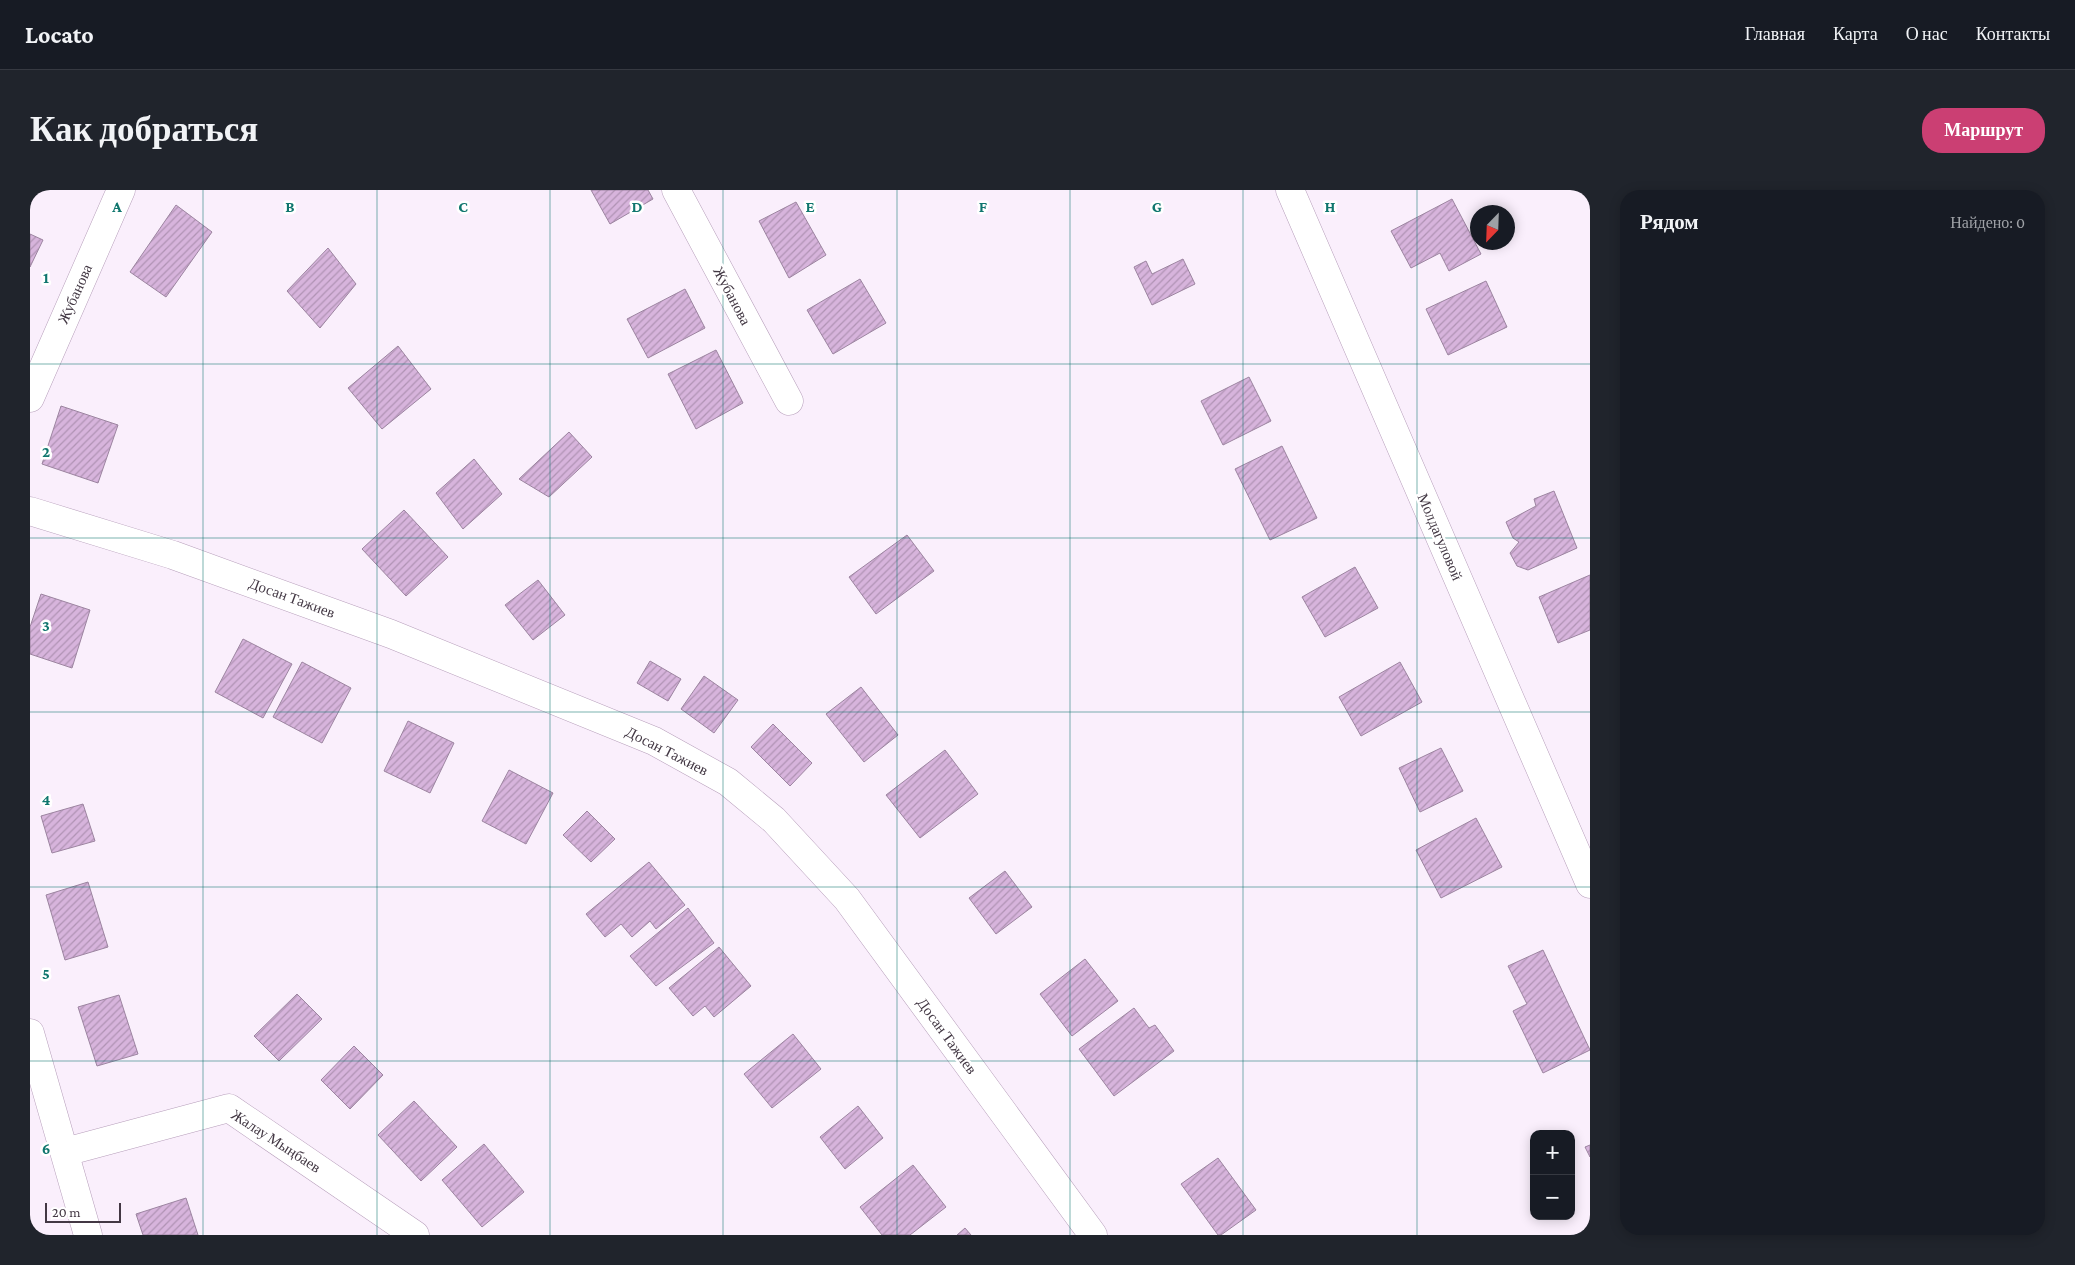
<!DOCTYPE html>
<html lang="ru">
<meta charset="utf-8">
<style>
body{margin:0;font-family:"Crimson Pro",serif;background:#20242c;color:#f1f3f6}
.controls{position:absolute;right:15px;bottom:15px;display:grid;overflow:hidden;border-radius:10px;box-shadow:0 2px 12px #0003}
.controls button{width:45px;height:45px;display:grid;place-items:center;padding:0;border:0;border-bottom:1px solid #363941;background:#171b24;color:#f1f3f6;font:25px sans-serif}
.compass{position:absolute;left:1440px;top:15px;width:45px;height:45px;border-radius:50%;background:#171b24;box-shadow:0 2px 12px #0003;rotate:203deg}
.scale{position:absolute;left:15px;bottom:12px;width:76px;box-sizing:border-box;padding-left:5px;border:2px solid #433844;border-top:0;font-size:14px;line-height:18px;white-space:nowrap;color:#433844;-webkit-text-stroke:4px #fff;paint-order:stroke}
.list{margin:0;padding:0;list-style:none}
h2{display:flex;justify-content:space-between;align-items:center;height:65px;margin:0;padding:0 20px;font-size:21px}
h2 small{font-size:16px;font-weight:400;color:#9ea1a6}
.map{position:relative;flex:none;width:1560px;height:1045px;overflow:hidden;border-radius:20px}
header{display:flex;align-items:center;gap:30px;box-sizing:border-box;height:70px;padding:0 25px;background:#171b24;border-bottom:1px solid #363941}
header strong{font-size:24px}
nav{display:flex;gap:28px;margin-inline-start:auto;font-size:18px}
.intro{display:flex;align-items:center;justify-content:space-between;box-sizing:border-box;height:120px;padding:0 30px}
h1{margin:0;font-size:35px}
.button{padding:12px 22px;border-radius:20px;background:#cb3f73;color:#fff;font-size:18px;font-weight:700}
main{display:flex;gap:30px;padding:0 30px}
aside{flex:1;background:#171b24;border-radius:20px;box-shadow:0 2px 12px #0003}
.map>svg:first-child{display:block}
</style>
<header>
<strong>Locato</strong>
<nav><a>Главная</a><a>Карта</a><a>О нас</a><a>Контакты</a></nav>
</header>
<div class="intro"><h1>Как добраться</h1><a class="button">Маршрут</a></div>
<main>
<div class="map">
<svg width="1560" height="1045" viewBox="0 0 1560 1045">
<defs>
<pattern id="building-hatch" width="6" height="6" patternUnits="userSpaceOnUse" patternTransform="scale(1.25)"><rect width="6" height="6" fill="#d7b4dc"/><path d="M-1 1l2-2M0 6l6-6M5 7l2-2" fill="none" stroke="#b093b4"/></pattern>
</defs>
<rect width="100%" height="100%" fill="#faeffc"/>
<g fill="url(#building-hatch)" stroke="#9c84a0">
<polygon points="561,0 618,0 623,9 580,34"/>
<polygon points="1422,9 1451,64 1419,81 1410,63 1381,78 1361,41"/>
<polygon points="766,12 796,65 759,88 729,31"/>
<polygon points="146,15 182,42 136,107 100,82"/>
<polygon points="0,44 13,50 0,77"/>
<polygon points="298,58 326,94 290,138 257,101"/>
<polygon points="1153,69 1165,94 1122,115 1104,77 1116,71 1122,84"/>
<polygon points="830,89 856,133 803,164 777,120"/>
<polygon points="1456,91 1477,137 1418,165 1396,119"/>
<polygon points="655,99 675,138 618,168 597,129"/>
<polygon points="368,156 401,199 352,239 318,198"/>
<polygon points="686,160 713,213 666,239 638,184"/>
<polygon points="1219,187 1241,231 1193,255 1171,211"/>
<polygon points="31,216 88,235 68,293 12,274"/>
<polygon points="539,242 562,267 519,307 489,289"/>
<polygon points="1252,256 1287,328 1240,350 1205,279"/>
<polygon points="444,269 472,304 433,339 406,303"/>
<polygon points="1524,301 1547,358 1498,380 1487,376 1480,363 1489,352 1483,348 1476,332 1506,316 1504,309"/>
<polygon points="374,320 418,367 376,406 332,359"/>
<polygon points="877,345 904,381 846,424 819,387"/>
<polygon points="1325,377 1348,418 1295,447 1272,407"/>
<polygon points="1560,385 1560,440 1528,453 1509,407"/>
<polygon points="508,390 535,425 503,450 475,415"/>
<polygon points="11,404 60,420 42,478 0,464 0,437"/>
<polygon points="213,449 262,474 233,528 185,502"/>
<polygon points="620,471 651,489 638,511 607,493"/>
<polygon points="272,472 321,498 292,553 243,527"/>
<polygon points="1370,472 1392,512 1331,546 1309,507"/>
<polygon points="674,486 708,510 684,543 651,519"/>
<polygon points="831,497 868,545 834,572 796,524"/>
<polygon points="378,531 424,553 400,603 354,581"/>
<polygon points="743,534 782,573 760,596 721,557"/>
<polygon points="1411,558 1433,601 1390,622 1369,578"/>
<polygon points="915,560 948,604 890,648 856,605"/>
<polygon points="479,580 523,603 496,654 452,631"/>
<polygon points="53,614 65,651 22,663 11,626"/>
<polygon points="557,621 585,649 561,672 533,645"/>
<polygon points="1446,628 1472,677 1411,708 1386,660"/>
<polygon points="619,672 655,715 626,739 620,731 602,747 591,734 575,747 556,724"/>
<polygon points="975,681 1002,717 966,744 939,708"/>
<polygon points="58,692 78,757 35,770 16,705"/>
<polygon points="658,718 684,753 626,796 600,766"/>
<polygon points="689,757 721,796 684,827 675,816 663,826 639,798"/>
<polygon points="1513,760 1560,860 1513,883 1483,821 1497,814 1478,776"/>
<polygon points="1055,769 1088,811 1042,846 1010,804"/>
<polygon points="267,804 292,829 249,871 224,846"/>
<polygon points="89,805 108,864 67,876 48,817"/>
<polygon points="1104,818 1119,838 1125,835 1144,861 1084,906 1049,859"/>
<polygon points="763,844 791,879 742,918 714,884"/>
<polygon points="324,856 353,885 320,919 291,890"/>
<polygon points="384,911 427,957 391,991 348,945"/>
<polygon points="828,916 853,948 815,979 790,947"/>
<polygon points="454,954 494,1002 452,1037 412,990"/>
<polygon points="1560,955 1560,967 1555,957"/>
<polygon points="1188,968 1226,1020 1191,1045 1188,1045 1151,994"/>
<polygon points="883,975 916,1017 880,1045 852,1045 830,1017"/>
<polygon points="156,1008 168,1045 113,1045 106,1024"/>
<polygon points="935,1038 941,1045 927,1045"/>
</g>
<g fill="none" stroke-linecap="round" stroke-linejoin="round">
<g stroke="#b79fbb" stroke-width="29">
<g id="minor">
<polyline points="646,0 759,211"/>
<polyline points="1260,0 1560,694"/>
<polyline points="0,208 91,0"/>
<polyline points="0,321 143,365 361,444 624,551 698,592 744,630 817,709 1063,1045"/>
<polyline points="0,843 58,1045"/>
<polyline points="35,962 199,918 385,1045"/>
</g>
</g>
<use href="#minor" stroke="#fff" stroke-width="28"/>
</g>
<path fill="none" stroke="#0f766e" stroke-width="1" stroke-opacity="0.55" d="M173,0V1045M347,0V1045M520,0V1045M693,0V1045M867,0V1045M1040,0V1045M1213,0V1045M1387,0V1045M0,174H1560M0,348H1560M0,522H1560M0,697H1560M0,871H1560"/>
<g text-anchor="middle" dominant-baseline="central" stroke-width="5" stroke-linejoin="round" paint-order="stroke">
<g font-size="15" fill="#433844" stroke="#fff">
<text transform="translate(45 104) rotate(-66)">Жубанова</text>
<text transform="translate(702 106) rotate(62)">Жубанова</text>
<text transform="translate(1410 347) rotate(67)">Молдагуловой</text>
<text transform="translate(262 408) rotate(20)">Досан Тажиев</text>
<text transform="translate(637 561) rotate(27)">Досан Тажиев</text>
<text transform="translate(917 846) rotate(54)">Досан Тажиев</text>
<text transform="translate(246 951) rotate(33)">Жалау Мыңбаев</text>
</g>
</g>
<g font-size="16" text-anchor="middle" font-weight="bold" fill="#0f766e" stroke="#fff" stroke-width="5" stroke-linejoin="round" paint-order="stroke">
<text x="87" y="22">A</text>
<text x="260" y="22">B</text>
<text x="433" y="22">C</text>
<text x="607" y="22">D</text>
<text x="780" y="22">E</text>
<text x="953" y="22">F</text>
<text x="1127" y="22">G</text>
<text x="1300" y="22">H</text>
<text x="16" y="93">1</text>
<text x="16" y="267">2</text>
<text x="16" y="441">3</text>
<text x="16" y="615">4</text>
<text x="16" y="789">5</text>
<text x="16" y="964">6</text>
</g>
</svg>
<div class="controls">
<button>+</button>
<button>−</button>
</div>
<svg class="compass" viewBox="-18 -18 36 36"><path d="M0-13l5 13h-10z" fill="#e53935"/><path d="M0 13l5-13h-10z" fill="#9ea1a6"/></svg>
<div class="scale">20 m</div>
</div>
<aside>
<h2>Рядом<small>Найдено: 0</small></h2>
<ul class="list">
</ul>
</aside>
</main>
